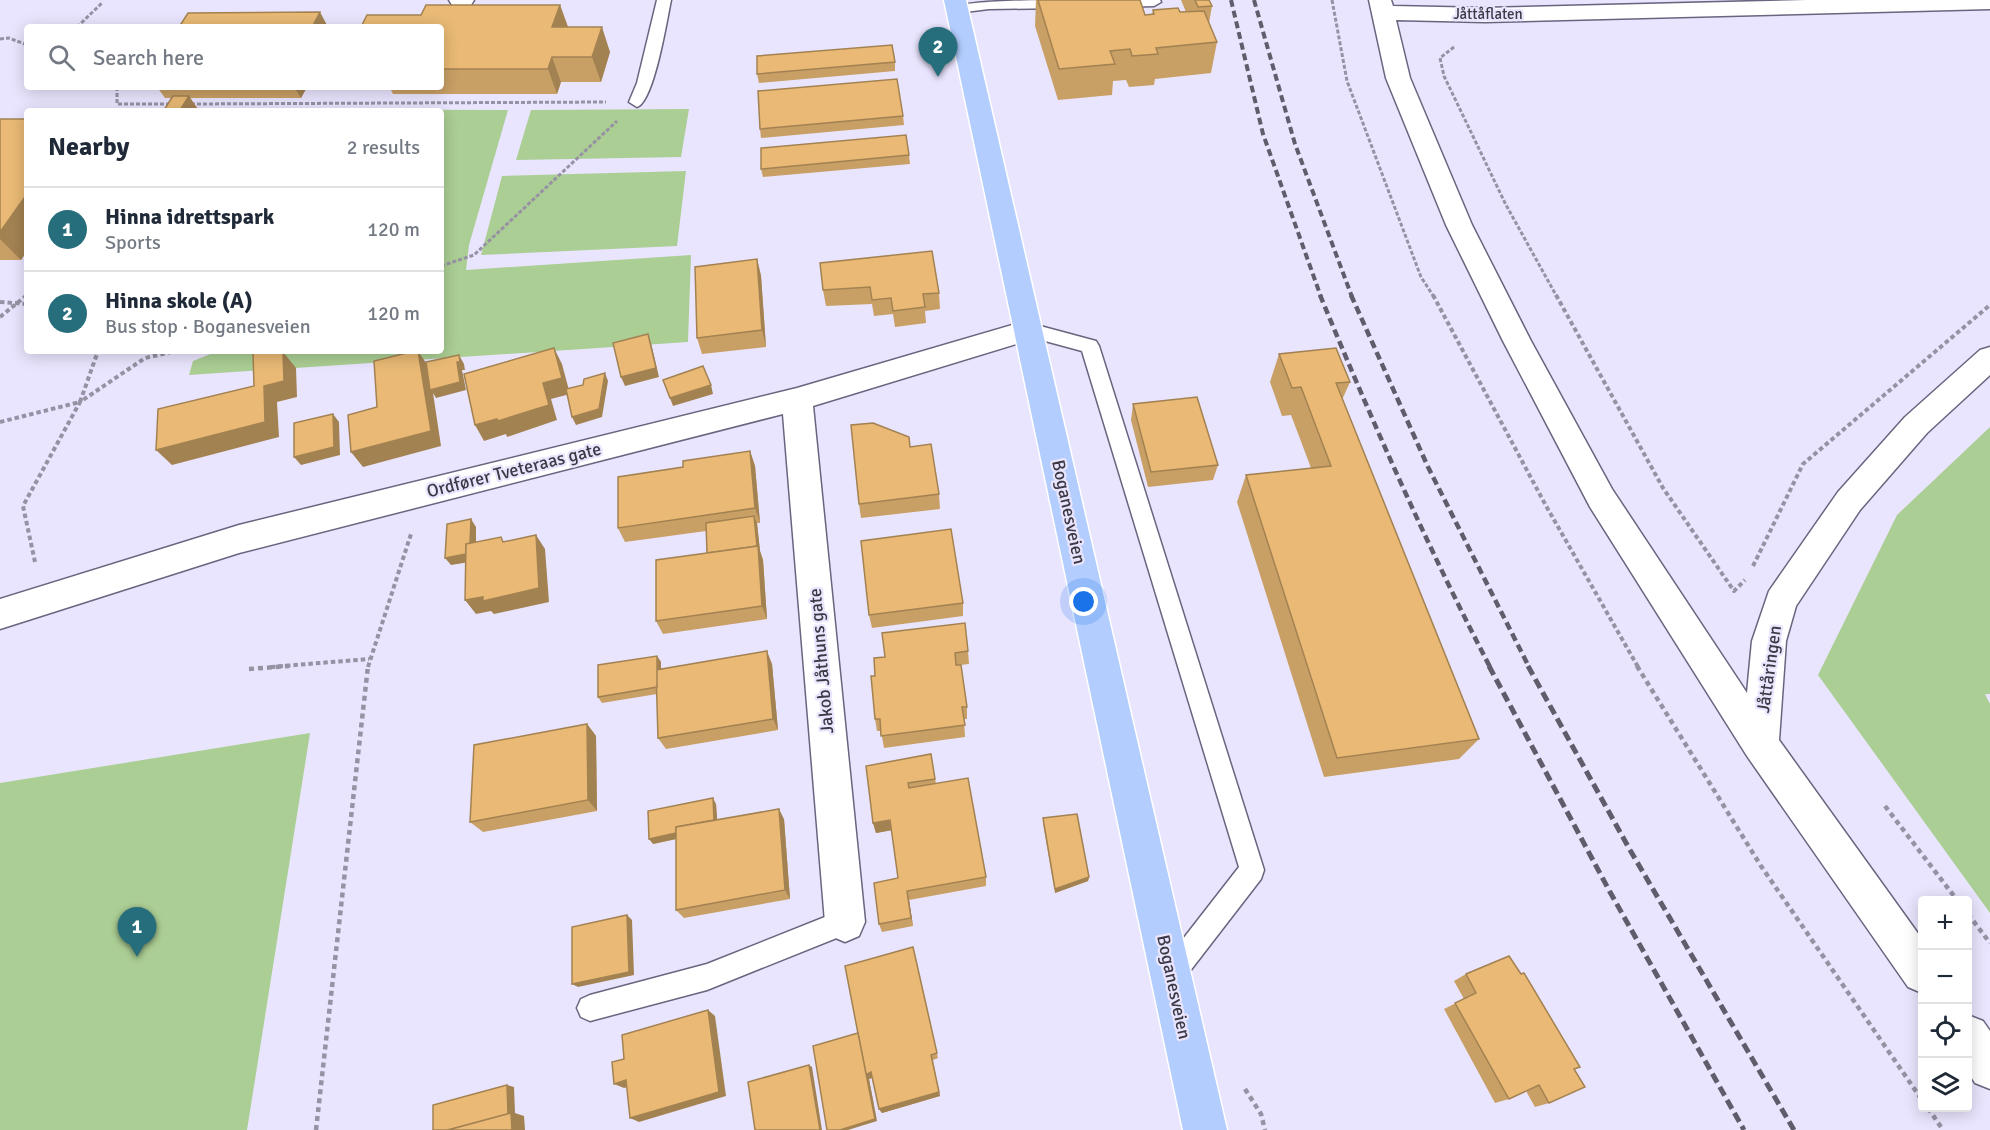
<!DOCTYPE html>
<meta charset="utf-8">
<style>
body{margin:0;font-family:Signika,sans-serif;background:#f2f2f3;color:#1f2937}
.controls{position:absolute;right:18px;bottom:18px;display:grid;overflow:hidden;border-radius:6px;box-shadow:0 3px 15px #0003}
.controls button{width:54px;height:54px;display:grid;place-items:center;padding:0;border:0;border-bottom:2px solid #e0e1e3;background:#fff;color:#1f2937;font:30px sans-serif}
.you{position:absolute;left:1084px;top:602px;width:21px;height:21px;margin:-15px;border:4px solid #fff;border-radius:50%;background:#1a73e8;box-shadow:0 0 0 9px #1a73e833}
.badge{display:grid;place-items:center;width:39px;height:39px;border-radius:50%;background:#276e7c;color:#fff;font-size:20px;font-weight:700}
.pin{position:absolute;translate:-50% -50px;filter:drop-shadow(0 2px 3px #0008)}
.pin::after{content:'';position:absolute;top:32px;width:21px;height:18px;background:inherit;clip-path:polygon(0 0,100% 0,50% 100%)}
.list{margin:0;padding:0;list-style:none}
h2{display:flex;justify-content:space-between;align-items:center;height:78px;margin:0;padding:0 24px;font-size:26px}
h2 small{font-size:20px;font-weight:400;color:#747a83}
.list li{display:grid;grid-template-columns:39px 1fr auto;gap:18px;align-items:center;box-sizing:border-box;height:84px;padding:0 24px;border-top:2px solid #e0e1e3}
.list b{display:block;font-size:22px;white-space:nowrap}
.list p{margin:0;font-size:20px;white-space:nowrap;color:#747a83}
.list em{font-size:20px;font-style:normal;color:#747a83}
.icon{flex:none;width:33px;height:33px;fill:none;stroke:currentColor;stroke-width:2;stroke-linecap:round;stroke-linejoin:round}
.map{position:relative;flex:none;width:1990px;height:1130px;overflow:hidden}
.search{position:absolute;background:#fff;box-shadow:0 3px 15px #0003;left:24px;top:24px;width:420px;height:66px;display:flex;align-items:center;gap:15px;box-sizing:border-box;padding:0 21px;border-radius:6px;color:#747a83;font-size:22px}
.panel{position:absolute;background:#fff;box-shadow:0 3px 15px #0003;left:24px;top:108px;width:420px;height:246px;border-radius:6px}
.map>svg:first-child{display:block}
</style>
<div class="map">
<svg width="1990" height="1130" viewBox="0 0 1990 1130">
<rect width="100%" height="100%" fill="#eae5fe"/>
<g fill="#abce94">
<polygon points="216,109 508,110 469,245 466,270 691,255 688,342 189,375 193,361 218,351 441,351 441,111 215,111"/>
<polygon points="689,109 681,157 516,160 531,110"/>
<polygon points="686,171 677,246 481,255 502,176"/>
<polygon points="1990,427 1990,694 1985,694 1990,704 1990,913 1818,675 1897,515"/>
<polygon points="310,733 247,1130 0,1130 0,783"/>
</g>
<g fill="none" stroke-linecap="round" stroke-linejoin="round">
<g stroke="#6a647f" stroke-width="3">
<g id="lane">
<path d="M657,0H671C667,19 654,102 637,107L629,102L637,83Z"/>
<path d="M1065,0L1071,4L1064,8L989,9L957,13L950,9C961,0 1045,0 1065,0Z"/>
<polygon points="1109,0 1160,0 1161,2 1154,6 1114,7 1109,6 1107,3"/>
<polygon points="1029,323 1096,341 1099,346 1264,870 1261,879 1180,984 1171,988 1162,984 1158,975 1162,966 1239,867 1082,351 1023,335 1020,330 1023,325"/>
<polygon points="845,909 854,913 858,922 854,931 707,990 590,1021 581,1017 577,1008 581,999 590,995 707,964"/>
</g>
</g>
<g stroke="#6a647f" stroke-width="3">
<g id="street">
<polygon points="449,0 474,0 471,5 460,7 452,5"/>
<polygon points="1369,0 1391,0 1393,6 1485,8 1806,0 1990,0 1990,9 1485,22 1396,20 1410,78 1472,225 1531,341 1612,489 1747,693 1752,641 1769,591 1838,492 1905,417 1980,350 1990,347 1990,375 1927,433 1860,510 1796,606 1786,641 1779,740 1922,939 1922,993 1908,987 1747,756 1590,507 1503,341 1446,225 1386,78"/>
<polygon points="1029,320 1039,323 1043,330 1039,337 813,406 865,922 859,936 845,942 831,936 825,922 783,414 239,553 0,629 0,599 239,525 797,388"/>
<polygon points="1968,1015 1983,1021 1990,1031 1990,1089 1975,1083 1968,1072"/>
</g>
</g>
<g stroke="#fff" stroke-width="3">
<polygon id="primary" points="944,0 966,0 1227,1130 1183,1130"/>
</g>
<g stroke="#9692a4" stroke-width="3" stroke-dasharray="4 2" stroke-linecap="butt">
<polyline points="1332,0 1347,81 1421,277 1434,297"/>
<polyline points="77,27 102,3"/>
<polyline points="0,39 9,38 27,45"/>
<polyline points="1454,47 1440,58 1444,76 1506,205 1557,297"/>
<polyline points="117,87 117,104 171,104"/>
<polyline points="191,104 606,102"/>
<polyline points="441,266 474,255 617,121"/>
<polyline points="25,297 27,295"/>
</g>
<g stroke="#9692a4" stroke-width="4" stroke-dasharray="4.5 3" stroke-linecap="butt">
<polyline points="1433,295 1545,504 1638,667"/>
<polyline points="1556,295 1663,488 1734,591 1745,580"/>
<polyline points="0,302 27,304"/>
<polyline points="0,317 27,295"/>
<polyline points="0,422 80,402 98,351"/>
<polyline points="35,562 23,506 80,402 145,358 176,351"/>
<polyline points="1753,566 1803,464 1990,305"/>
<polyline points="271,667 369,659"/>
<polyline points="368,667 411,534"/>
</g>
<g stroke="#9692a4" stroke-width="4.5" stroke-dasharray="5 4" stroke-linecap="butt">
<polyline points="1637,666 1761,866 1922,1100"/>
<polyline points="249,669 289,666"/>
<polyline points="1885,806 1957,900"/>
<polyline points="1968,914 1990,943"/>
<polyline points="1245,1089 1261,1114 1265,1130"/>
<polyline points="1928,1108 1943,1130"/>
<polyline points="316,1130 368,666"/>
</g>
<use href="#lane" fill="#fff" fill-rule="evenodd"/>
<use href="#street" fill="#fff" fill-rule="evenodd"/>
<use href="#primary" fill="#b3cdfe" fill-rule="evenodd"/>
<g stroke="#605c6b" stroke-width="4" stroke-dasharray="7 4" stroke-linecap="butt">
<polyline points="1231,0 1263,134 1321,297"/>
<polyline points="1254,0 1295,144 1352,297"/>
</g>
<g stroke="#605c6b" stroke-width="4.5" stroke-dasharray="8 4.5" stroke-linecap="butt">
<path d="M1320,295C1372,421 1427,546 1490,667"/>
<polyline points="1351,295 1428,467 1529,667"/>
</g>
<g stroke="#605c6b" stroke-width="5" stroke-dasharray="10 5" stroke-linecap="butt">
<polyline points="1489,666 1610,892 1744,1130"/>
<polyline points="1528,666 1630,850 1794,1130"/>
</g>
</g>
<g fill="#c89f65">
<polygon points="1036,0 1140,0 1145,15 1152,15 1153,10 1186,12 1181,0 1209,0 1212,6 1209,23 1217,42 1211,73 1155,79 1154,85 1129,87 1126,80 1113,81 1112,95 1058,100 1035,26"/>
<polygon points="560,5 568,27 610,52 601,82 561,82 557,94 393,94 390,88 356,88 356,87 441,87 441,27 421,15"/>
<polygon points="895,62 895,71 759,83 757,74"/>
<polygon points="157,87 307,87 301,98 190,98 199,110 164,110 171,98 165,98"/>
<polygon points="903,116 904,125 761,138 760,129"/>
<polygon points="0,119 27,119 27,251 21,260 0,260"/>
<polygon points="909,155 910,164 763,177 761,169"/>
<polygon points="757,259 761,276 766,347 702,354 697,338"/>
<polygon points="820,263 939,293 940,309 925,311 926,323 895,327 893,314 874,316 872,304 826,306 823,290"/>
<polygon points="1279,354 1350,382 1342,400 1479,739 1459,759 1324,777 1237,502 1246,475 1311,468 1291,415 1282,416 1270,382"/>
<polygon points="1133,404 1218,465 1213,480 1148,487 1131,420"/>
<polygon points="910,447 939,494 940,509 861,518 859,504"/>
<polygon points="750,451 755,466 760,523 757,523 760,551 763,560 767,619 663,634 656,621 707,553 706,531 625,542 618,528 683,467"/>
<polygon points="963,603 963,616 872,628 869,615"/>
<polygon points="968,651 969,664 960,665 967,707 967,719 964,719 965,737 884,748 881,731 877,731 875,719 875,676 874,658"/>
<polygon points="657,656 661,662 661,669 772,664 778,730 666,749 658,738 657,694 602,703 598,697"/>
<polygon points="587,724 596,736 597,811 483,832 470,822"/>
<polygon points="931,754 936,784 986,877 986,886 909,900 913,926 882,932 879,924 898,878 892,830 876,833 873,823"/>
<polygon points="716,804 717,820 784,819 790,899 684,918 676,910 676,839 653,844"/>
<polygon points="1043,818 1089,877 1088,881 1055,893 1043,824"/>
<polygon points="915,954 938,1058 933,1060 940,1096 882,1113 879,1109 872,1078 869,1079 877,1121 858,1033"/>
<polygon points="1466,974 1574,1069 1549,1103 1535,1107 1526,1091 1509,1099 1495,1103 1444,1009 1464,999 1454,981"/>
</g>
<g fill="#a38252">
<polygon points="560,5 569,30 552,27"/>
<polygon points="320,12 328,27 312,27"/>
<polygon points="602,27 610,52 601,82 592,57"/>
<polygon points="552,57 561,82 557,94 548,69"/>
<polygon points="294,87 307,87 301,98"/>
<polygon points="189,96 199,111 180,110"/>
<polygon points="27,194 27,251 21,260 0,239 0,232"/>
<polygon points="757,259 761,276 766,347 762,330"/>
<polygon points="648,334 651,343 659,377 625,386 621,377"/>
<polygon points="554,348 562,364 570,394 551,399 557,420 507,437 506,434 484,441 475,425 543,383"/>
<polygon points="418,351 428,366 457,362 459,355 464,364 465,370 462,370 466,390 436,398 433,393 441,446 363,467 351,452"/>
<polygon points="283,352 296,368 297,397 277,402 279,437 172,465 156,450 264,386"/>
<polygon points="605,373 608,381 602,417 576,425 572,417"/>
<polygon points="711,385 713,394 673,406 670,398"/>
<polygon points="333,414 339,422 340,455 301,465 294,457"/>
<polygon points="750,451 755,466 760,523 755,508"/>
<polygon points="754,516 757,523 760,551 763,560 767,619 762,606"/>
<polygon points="471,519 476,527 476,561 451,565 445,558"/>
<polygon points="536,535 545,549 549,602 494,614 491,611 476,614 465,600"/>
<polygon points="767,651 772,664 778,730 773,719"/>
<polygon points="657,656 661,662 661,693 658,687"/>
<polygon points="587,724 596,736 597,811 588,800"/>
<polygon points="713,798 716,804 718,830 653,844 649,839"/>
<polygon points="779,809 784,819 790,899 785,890"/>
<polygon points="890,820 893,830 876,833 873,823"/>
<polygon points="1089,877 1088,881 1055,893 1055,889"/>
<polygon points="907,891 909,900 913,926 911,918"/>
<polygon points="627,915 632,920 634,975 578,987 572,984"/>
<polygon points="708,1010 715,1016 726,1096 639,1122 630,1118"/>
<polygon points="931,1055 940,1096 882,1113 879,1109"/>
<polygon points="809,1065 812,1067 822,1130 820,1130"/>
<polygon points="871,1072 875,1077 869,1079 877,1121 848,1130 840,1130 866,1075"/>
<polygon points="626,1080 636,1085 624,1088 614,1084"/>
<polygon points="507,1085 514,1087 515,1113 524,1116 525,1130 469,1130"/>
</g>
<g fill="#e9b975" stroke="#a38252" stroke-width="1.5">
<polygon points="1038,0 1140,0 1145,15 1154,14 1153,10 1178,8 1180,12 1204,11 1217,42 1156,48 1158,54 1132,56 1130,49 1110,51 1115,64 1059,69"/>
<polygon points="1195,0 1209,0 1212,6 1198,7"/>
<polygon points="426,5 560,5 552,27 602,27 592,57 552,57 548,69 441,69 441,27 361,27 367,15 421,15"/>
<polygon points="320,12 312,27 179,27 188,13"/>
<polygon points="892,45 895,62 757,74 757,56"/>
<polygon points="897,79 903,116 760,129 758,91"/>
<polygon points="173,96 189,96 180,110 392,111 49,111 50,110 164,110"/>
<polygon points="0,119 27,119 27,194 0,232"/>
<polygon points="906,135 909,155 761,169 761,148"/>
<polygon points="932,251 939,293 923,294 925,307 893,311 891,298 872,300 870,287 823,290 820,263"/>
<polygon points="757,259 762,330 697,338 695,267"/>
<polygon points="648,334 656,368 621,377 613,343"/>
<polygon points="554,348 562,378 543,383 549,405 498,421 497,419 475,425 464,374"/>
<polygon points="1336,348 1350,382 1336,383 1479,739 1337,758 1246,475 1331,466 1301,387 1292,388 1279,354"/>
<polygon points="415,351 418,351 431,431 351,452 348,415 377,407 374,361"/>
<polygon points="283,352 284,381 264,386 265,422 156,450 158,409 254,386 253,353"/>
<polygon points="459,355 460,362 457,362 460,382 430,390 426,362"/>
<polygon points="703,366 711,385 670,398 663,380"/>
<polygon points="605,373 599,409 572,417 566,389 583,385 584,379"/>
<polygon points="1197,397 1218,465 1151,472 1133,404"/>
<polygon points="333,414 334,447 294,457 294,423"/>
<polygon points="873,423 909,437 910,447 931,444 939,494 859,504 851,425"/>
<polygon points="750,451 755,508 618,528 618,477 683,467 683,461"/>
<polygon points="754,516 757,546 707,553 706,523"/>
<polygon points="471,519 470,543 466,544 466,554 445,558 447,524"/>
<polygon points="951,529 963,603 869,615 861,541"/>
<polygon points="536,535 539,588 483,601 483,597 465,600 466,544 501,537 503,542"/>
<polygon points="758,546 762,606 656,621 656,560"/>
<polygon points="965,623 968,651 955,653 956,665 961,665 967,707 962,707 965,725 881,736 880,719 875,719 871,676 875,676 874,658 885,657 882,633"/>
<polygon points="767,651 773,719 658,738 656,670"/>
<polygon points="657,656 657,687 598,697 598,665"/>
<polygon points="587,724 588,800 470,822 474,745"/>
<polygon points="931,754 935,779 908,783 909,788 968,778 986,877 907,891 911,918 879,924 874,883 898,878 890,820 873,823 866,766"/>
<polygon points="713,798 714,820 676,827 676,833 649,839 648,811"/>
<polygon points="779,809 785,890 676,910 676,827"/>
<polygon points="1077,814 1089,877 1055,889 1043,818"/>
<polygon points="627,915 629,972 572,984 572,927"/>
<polygon points="913,947 937,1053 931,1055 939,1092 879,1109 871,1072 866,1075 845,966"/>
<polygon points="1509,956 1521,974 1524,973 1580,1067 1574,1069 1585,1087 1549,1103 1539,1085 1509,1099 1455,1003 1476,993 1466,974"/>
<polygon points="708,1010 719,1092 630,1118 626,1080 614,1084 612,1062 624,1059 622,1035"/>
<polygon points="858,1033 875,1119 840,1130 827,1130 813,1046"/>
<polygon points="809,1065 820,1130 755,1130 748,1082"/>
<polygon points="507,1085 508,1114 448,1130 433,1130 433,1105"/>
<polygon points="511,1113 512,1130 448,1130"/>
</g>
<g text-anchor="middle" dominant-baseline="central" stroke-width="4.5" stroke-linejoin="round" paint-order="stroke">
<g font-size="15" fill="#3c3945" stroke="#eae5fe">
<text x="1488" y="14">Jåttåflaten</text>
</g>
<g font-size="18" fill="#3c3945" stroke="#eae5fe">
<text transform="translate(514 470) rotate(-14)">Ordfører Tveteraas gate</text>
<text transform="translate(1069 512) rotate(78)">Boganesveien</text>
<text transform="translate(821 661) rotate(-95)">Jakob Jåthuns gate</text>
<text transform="translate(1769 669) rotate(-82)">Jåttåringen</text>
<text transform="translate(1174 987) rotate(78)">Boganesveien</text>
</g>
</g>
</svg>
<div class="controls">
<button>+</button>
<button>−</button>
<button><svg class="icon" aria-label="locate" viewBox="0 0 24 24"><circle cx="12" cy="12" r="6"/><path d="M12 2v4M12 18v4M2 12h4M18 12h4"/></svg></button>
<button><svg class="icon" aria-label="layers" viewBox="0 0 24 24"><path d="M12 4l9 5-9 5-9-5zM3 14l9 5 9-5"/></svg></button>
</div>
<div class="you"></div>
<div class="pin badge" style="left:137px;top:957px">1</div>
<div class="pin badge" style="left:938px;top:77px">2</div>
<div class="search"><svg class="icon" aria-label="search" viewBox="0 0 24 24"><circle cx="10" cy="10" r="6"/><path d="M15 15l6 6"/></svg>Search here</div>
<section class="panel">
<h2>Nearby<small>2 results</small></h2>
<ul class="list">
<li><span class="badge">1</span><div><b>Hinna idrettspark</b><p>Sports</p></div><em>120 m</em></li>
<li><span class="badge">2</span><div><b>Hinna skole (A)</b><p>Bus stop · Boganesveien</p></div><em>120 m</em></li>
</ul>
</section>
</div>
